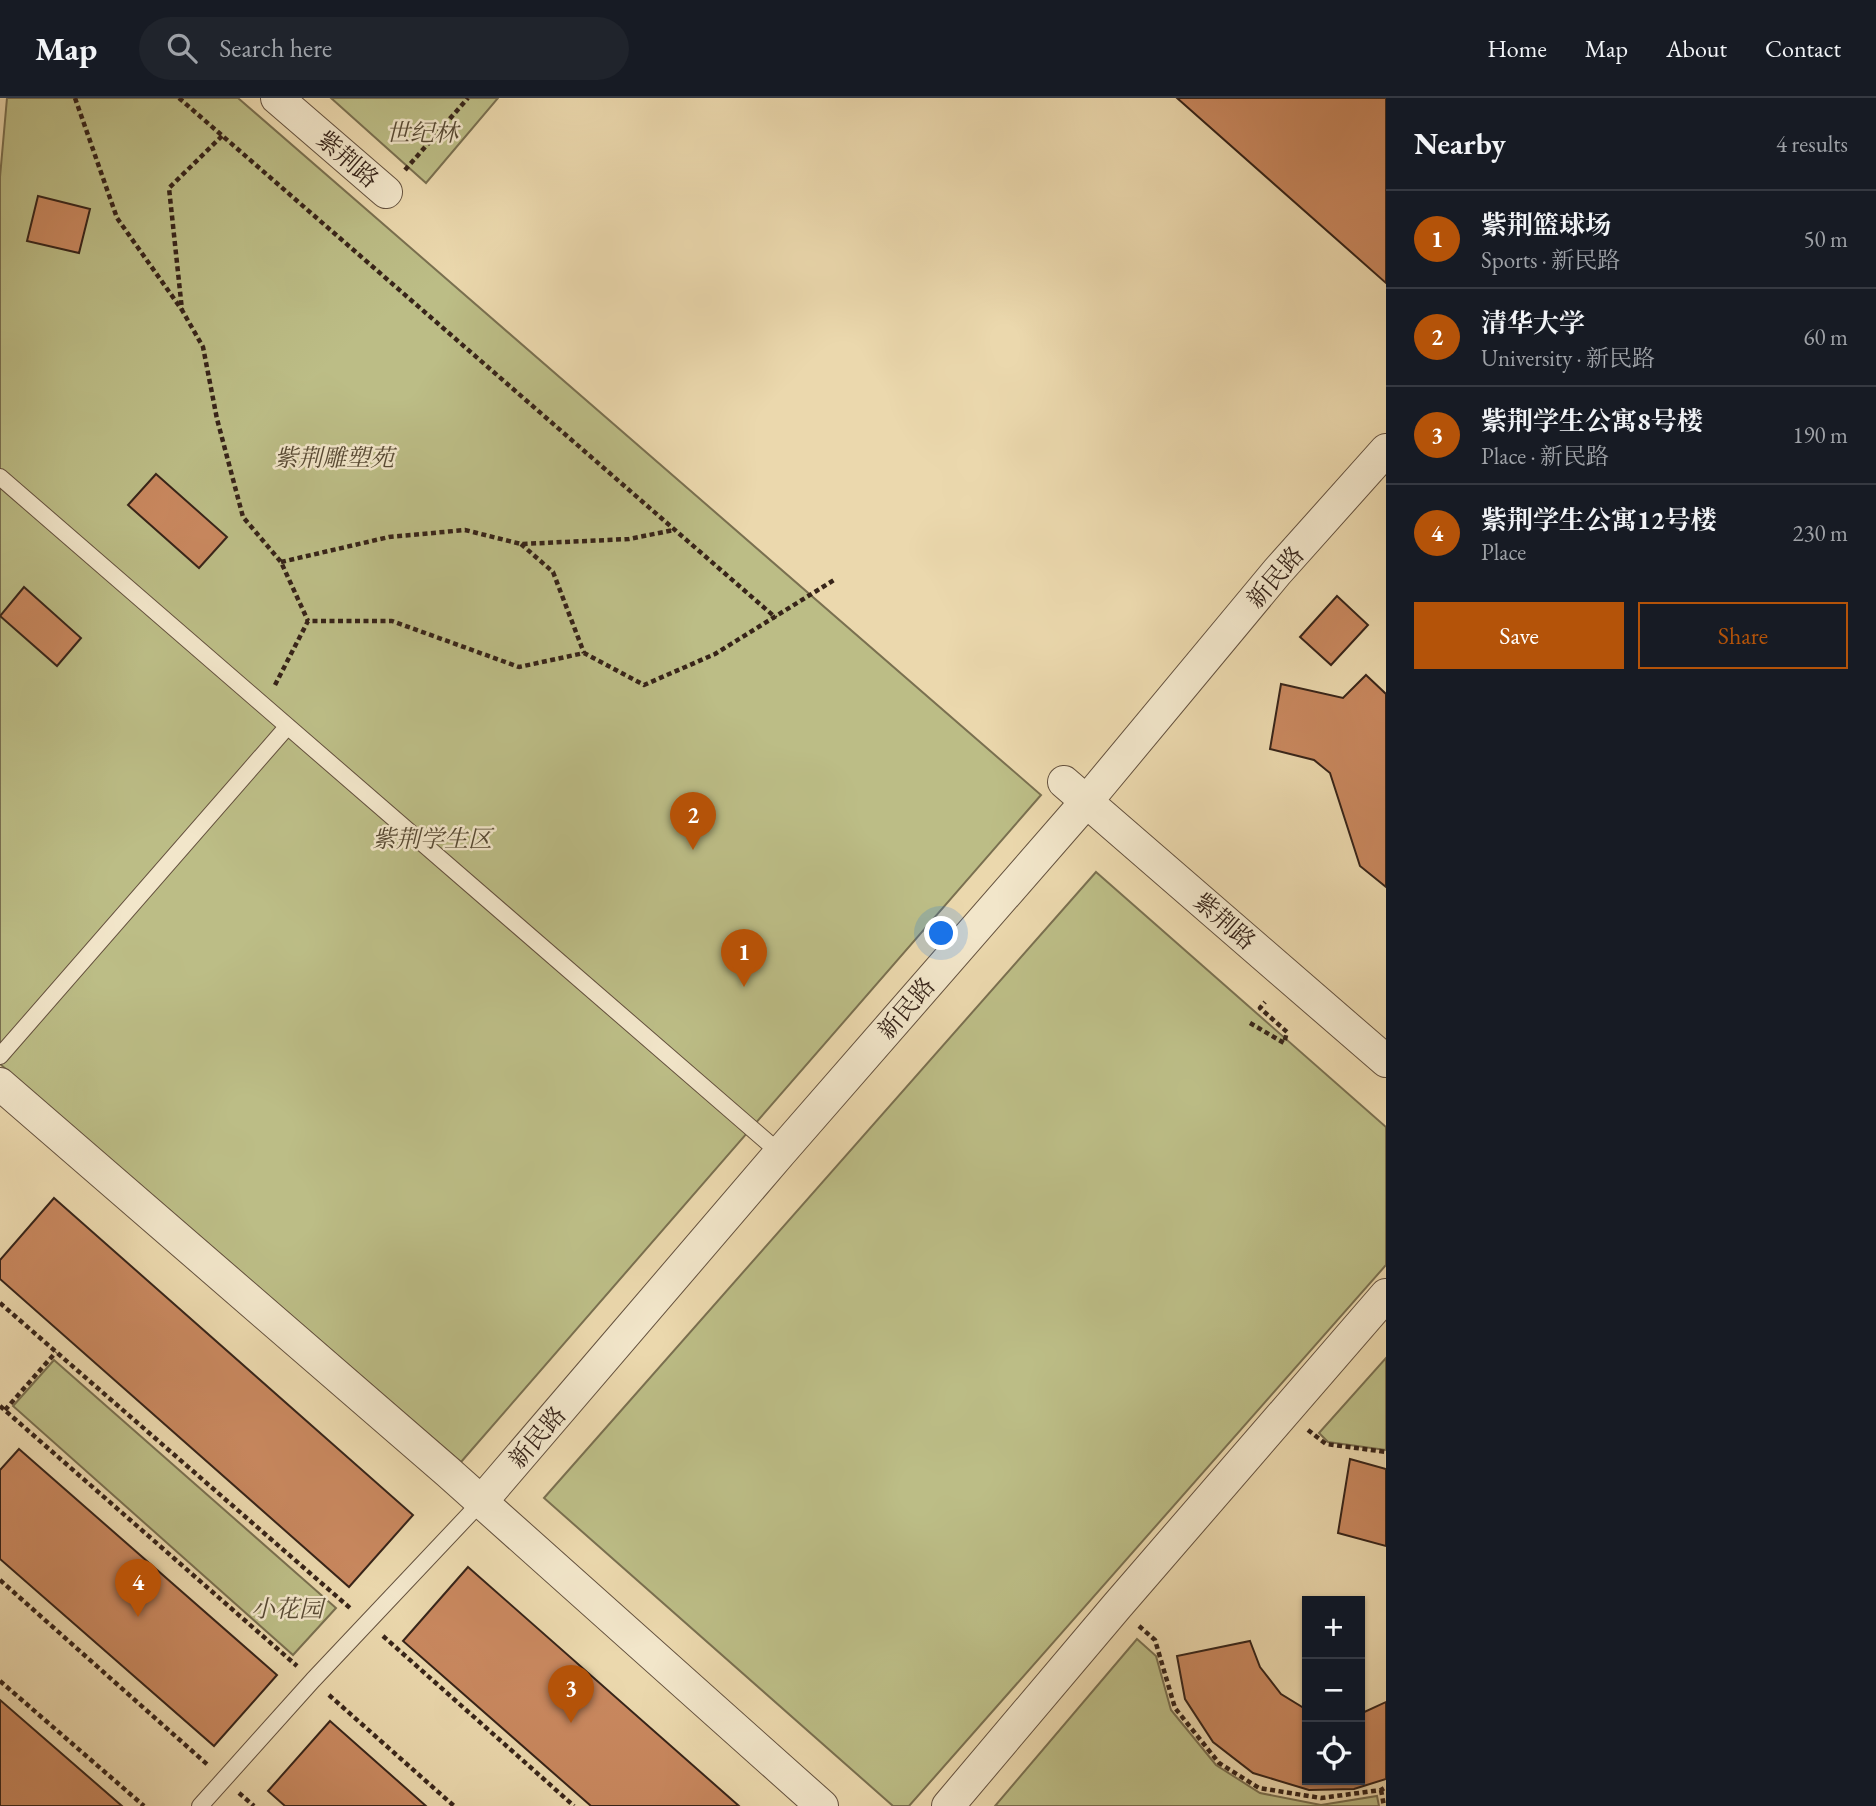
<!DOCTYPE html>
<meta charset="utf-8">
<style>
body{margin:0;font-family:"EB Garamond","Noto Serif SC",serif;background:#20242c;color:#f1f3f6}
.controls{position:absolute;right:21px;bottom:21px;display:grid;overflow:hidden;border-radius:0px;box-shadow:0 2px 5px #0004}
.controls button{width:63px;height:63px;display:grid;place-items:center;padding:0;border:0;border-bottom:2px solid #363941;background:#171b24;color:#f1f3f6;font:35px sans-serif}
.you{position:absolute;left:942px;top:836px;width:24px;height:24px;margin:-18px;border:5px solid #fff;border-radius:50%;background:#1a73e8;box-shadow:0 0 0 10px #1a73e833}
.badge{display:grid;place-items:center;width:46px;height:46px;border-radius:50%;background:#b45309;color:#fff;font-size:23px;font-weight:700}
.pin{position:absolute;translate:-50% -58px;filter:drop-shadow(0 2px 4px #0008)}
.pin::after{content:'';position:absolute;top:37px;width:24px;height:21px;background:inherit;clip-path:polygon(0 0,100% 0,50% 100%)}
.list{margin:0;padding:0;list-style:none}
h2{display:flex;justify-content:space-between;align-items:center;height:91px;margin:0;padding:0 28px;font-size:30px}
h2 small{font-size:23px;font-weight:400;color:#9ea1a6}
.list li{display:grid;grid-template-columns:46px 1fr auto;gap:21px;align-items:center;box-sizing:border-box;height:98px;padding:0 28px;border-top:2px solid #363941}
.list b{display:block;font-size:26px;white-space:nowrap}
.list p{margin:0;font-size:23px;white-space:nowrap;color:#9ea1a6}
.list em{font-size:23px;font-style:normal;color:#9ea1a6}
.actions{display:flex;gap:14px;padding:21px 28px}
.actions a{flex:1;padding:16px 0;border:2px solid #b45309;border-radius:0px;text-align:center;font-size:24px;color:#b45309}
.actions .main{background:#b45309;color:#fff}
.icon{flex:none;width:38px;height:38px;fill:none;stroke:currentColor;stroke-width:2;stroke-linecap:round;stroke-linejoin:round}
.map{position:relative;flex:none;width:1386px;height:1708px;overflow:hidden}
header{display:flex;align-items:center;gap:42px;box-sizing:border-box;height:98px;padding:0 35px;background:#171b24;border-bottom:2px solid #363941}
header strong{font-size:33px}
nav{display:flex;gap:38px;margin-inline-start:auto;font-size:24px}
.search{width:490px;height:63px;background:#20242c;display:flex;align-items:center;gap:18px;box-sizing:border-box;padding:0 24px;border-radius:38px;color:#9ea1a6;font-size:26px}
main{display:flex}
aside{flex:1;background:#171b24}
.map>svg:first-child{display:block}
</style>
<header>
<strong>Map</strong>
<div class="search"><svg class="icon" aria-label="search" viewBox="0 0 24 24"><circle cx="10" cy="10" r="6"/><path d="M15 15l6 6"/></svg>Search here</div>
<nav><a>Home</a><a>Map</a><a>About</a><a>Contact</a></nav>
</header>
<main>
<div class="map">
<svg width="1386" height="1708" viewBox="0 0 1386 1708">
<rect width="100%" height="100%" fill="#ebd8ad"/>
<filter id="stains"><feTurbulence type="fractalNoise" baseFrequency=".00286" numOctaves="4"/><feColorMatrix values="0 0 0 0 .2 0 0 0 0 .09 0 0 0 0 .02 0 0 0 .5 -.17"/></filter>
<radialGradient id="worn" r=".72"><stop offset=".6" stop-color="#630" stop-opacity="0"/><stop offset="1" stop-color="#630" stop-opacity=".3"/></radialGradient>
<g fill="#bcbd86" stroke="#7a7050" stroke-width="2">
<polygon points="7,0 238,0 1041,697 461,1364 0,966 0,79"/>
<polygon points="331,0 498,0 426,85"/>
<polygon points="1096,774 1386,1029 1386,1167 909,1708 893,1708 544,1400"/>
<polygon points="1386,1260 1386,1352 1328,1344 1319,1335"/>
<polygon points="54,1262 336,1510 293,1557 13,1308"/>
<polygon points="1137,1541 1156,1558 1171,1612 1216,1667 1260,1695 1321,1707 1377,1698 1379,1708 995,1708"/>
</g>
<g fill="#c9885f" stroke="#372419" stroke-width="2">
<polygon points="1177,0 1386,0 1386,185"/>
<polygon points="38,98 90,111 79,155 27,143"/>
<polygon points="156,376 227,439 199,470 128,407"/>
<polygon points="24,489 81,540 57,568 0,518"/>
<polygon points="1337,498 1368,527 1331,567 1300,539"/>
<polygon points="1366,577 1386,596 1386,789 1360,768 1330,675 1314,662 1270,651 1281,586 1343,600"/>
<polygon points="54,1100 413,1417 349,1489 0,1181 0,1162"/>
<polygon points="19,1351 277,1577 214,1648 0,1461 0,1372"/>
<polygon points="1350,1361 1386,1371 1386,1448 1338,1435"/>
<polygon points="468,1469 739,1708 591,1708 403,1543"/>
<polygon points="1250,1543 1260,1569 1281,1596 1307,1612 1307,1682 1360,1682 1360,1616 1386,1604 1386,1681 1354,1691 1309,1692 1253,1675 1213,1644 1185,1601 1177,1558"/>
<polygon points="0,1602 122,1708 0,1708"/>
<polygon points="330,1623 426,1708 285,1708 268,1693"/>
</g>
<g fill="none" stroke-linecap="round" stroke-linejoin="round">
<g stroke="#64513e" stroke-width="18">
<g id="lane">
<polyline points="0,379 780,1055"/>
<polyline points="0,958 287,629"/>
<polyline points="200,1708 313,1582 481,1404"/>
</g>
</g>
<g stroke="#64513e" stroke-width="34">
<g id="street">
<polyline points="277,0 386,94"/>
<polyline points="1064,684 1386,963"/>
<polyline points="0,986 448,1374 822,1708"/>
<polyline points="481,1404 780,1055 1086,704 1277,474 1386,352"/>
<polyline points="948,1708 1117,1508 1386,1197"/>
</g>
</g>
<g stroke="#372419" stroke-width="4.5" stroke-dasharray="5 3.5" stroke-linecap="butt">
<polyline points="75,0 117,120 182,212"/>
<polyline points="179,0 776,520"/>
<polyline points="222,38 169,90 182,212 203,249 217,321 243,419 281,464 308,523"/>
<polyline points="405,72 468,0"/>
<polyline points="521,446 553,474 584,555"/>
<polyline points="281,464 389,439 465,432 521,446 629,441 674,432"/>
<polyline points="275,587 308,523 392,523 519,569 584,555 644,587 715,556 834,482"/>
<polyline points="1250,925 1284,945 1287,934 1260,910 1265,904"/>
<polyline points="0,1205 350,1510"/>
<polyline points="0,1308 297,1568"/>
<polyline points="5,1312 56,1254"/>
<polyline points="1308,1332 1326,1346 1386,1354"/>
<polyline points="0,1482 209,1668"/>
<polyline points="1139,1528 1155,1542 1175,1610 1219,1665 1259,1690 1321,1700 1381,1692 1386,1689"/>
<polyline points="383,1538 574,1708"/>
<polyline points="0,1583 144,1708"/>
<polyline points="329,1597 454,1708"/>
<polyline points="1381,1692 1384,1708"/>
<polyline points="239,1695 254,1708"/>
</g>
<use href="#lane" stroke="#f2e6ca" stroke-width="16"/>
<use href="#street" stroke="#f2e6ca" stroke-width="32"/>
</g>
<g text-anchor="middle" dominant-baseline="central" stroke-width="5" stroke-linejoin="round" paint-order="stroke">
<g font-size="24" font-style="italic" fill="#584a34" stroke="#f2e6ca">
<text x="422" y="34">世纪林</text>
<text x="334" y="359">紫荆雕塑苑</text>
<text x="432" y="740">紫荆学生区</text>
<text x="287" y="1510">小花园</text>
</g>
<g font-size="24" fill="#372419" stroke="#f2e6ca">
<text transform="translate(348 61) rotate(41)">紫荆路</text>
<text transform="translate(1275 479) rotate(-49)">新民路</text>
<text transform="translate(1225 823) rotate(41)">紫荆路</text>
<text transform="translate(906 910) rotate(-49)">新民路</text>
<text transform="translate(537 1339) rotate(-49)">新民路</text>
</g>
</g>
<rect width="100%" height="100%" filter="url(#stains)"/>
<rect width="100%" height="100%" fill="url(#worn)"/>
</svg>
<div class="controls">
<button>+</button>
<button>−</button>
<button><svg class="icon" aria-label="locate" viewBox="0 0 24 24"><circle cx="12" cy="12" r="6"/><path d="M12 2v4M12 18v4M2 12h4M18 12h4"/></svg></button>
</div>
<div class="you"></div>
<div class="pin badge" style="left:744px;top:889px">1</div>
<div class="pin badge" style="left:693px;top:752px">2</div>
<div class="pin badge" style="left:571px;top:1625px">3</div>
<div class="pin badge" style="left:138px;top:1519px">4</div>
</div>
<aside>
<h2>Nearby<small>4 results</small></h2>
<ul class="list">
<li><span class="badge">1</span><div><b>紫荆篮球场</b><p>Sports · 新民路</p></div><em>50 m</em></li>
<li><span class="badge">2</span><div><b>清华大学</b><p>University · 新民路</p></div><em>60 m</em></li>
<li><span class="badge">3</span><div><b>紫荆学生公寓8号楼</b><p>Place · 新民路</p></div><em>190 m</em></li>
<li><span class="badge">4</span><div><b>紫荆学生公寓12号楼</b><p>Place</p></div><em>230 m</em></li>
</ul>
<div class="actions"><a class="main">Save</a><a>Share</a></div>
</aside>
</main>
